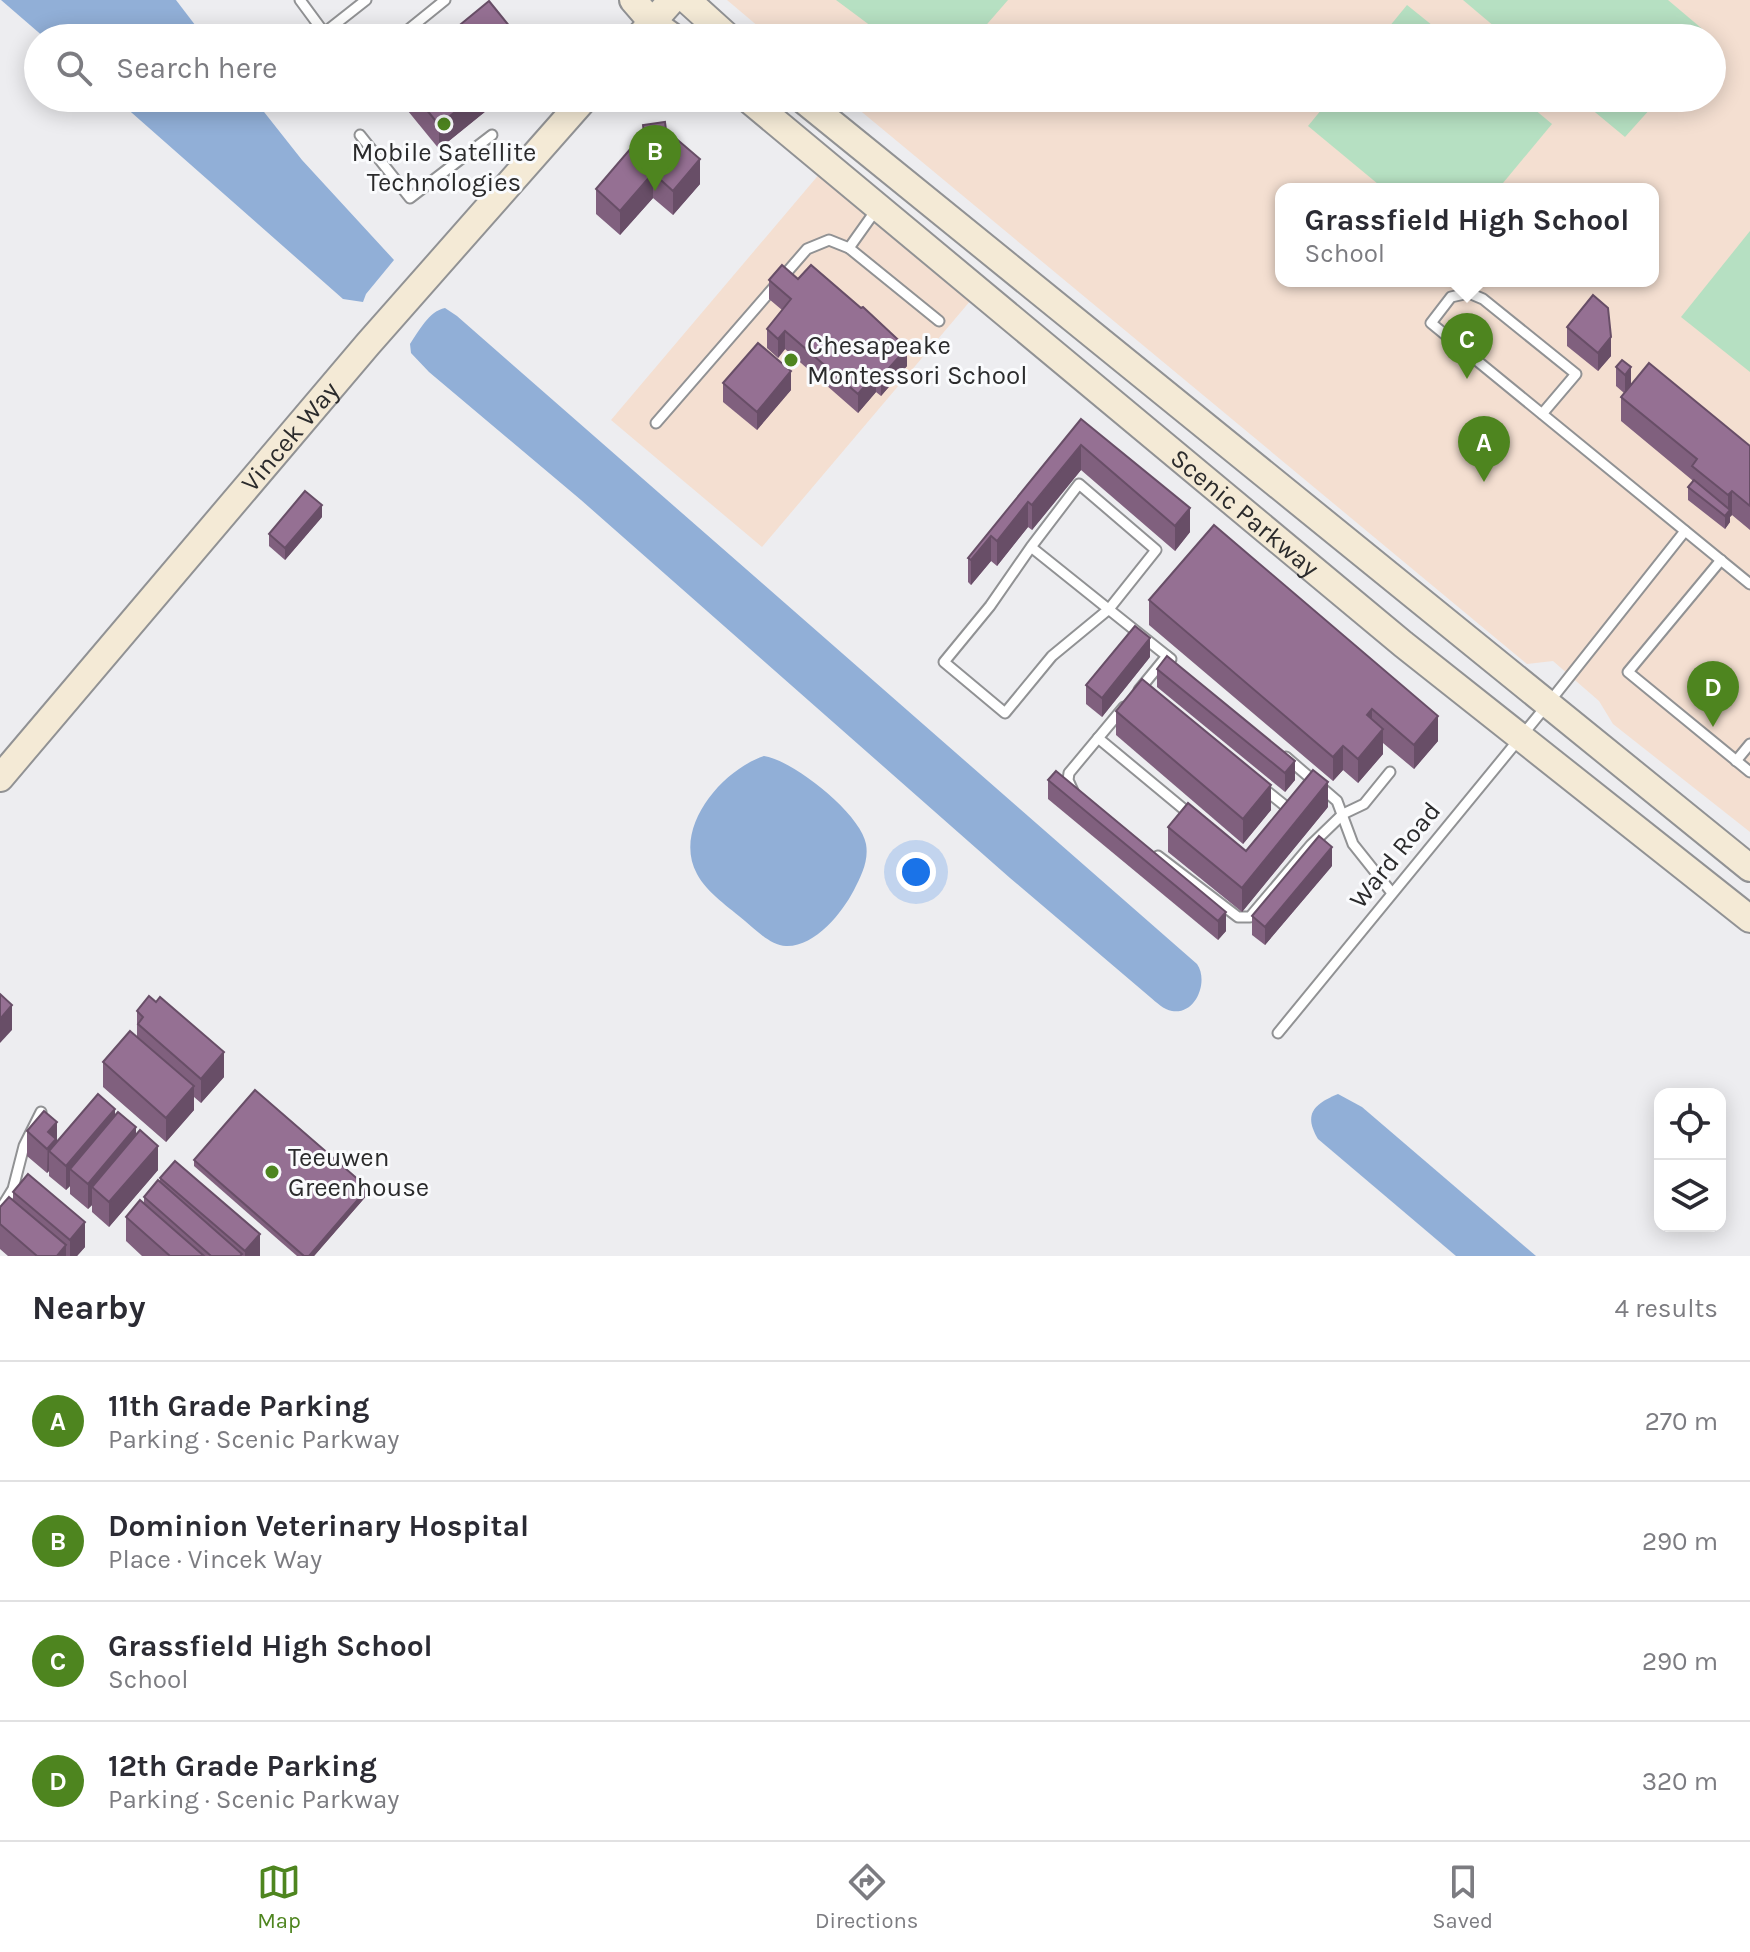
<!DOCTYPE html>
<meta charset="utf-8">
<style>
body{margin:0;font-family:Karla,sans-serif;background:#f7f7f7;color:#2b2b33}
.controls{position:absolute;right:24px;bottom:24px;display:grid;overflow:hidden;border-radius:16px;box-shadow:0 4px 20px #0003}
.controls button{width:72px;height:72px;display:grid;place-items:center;padding:0;border:0;border-bottom:2px solid #e1e1e2;background:#fff;color:#2b2b33;font:40px sans-serif}
.you{position:absolute;left:916px;top:872px;width:28px;height:28px;margin:-20px;border:6px solid #fff;border-radius:50%;background:#1a73e8;box-shadow:0 0 0 12px #1a73e833}
.badge{display:grid;place-items:center;width:52px;height:52px;border-radius:50%;background:#4e851f;color:#fff;font-size:26px;font-weight:700}
.pin{position:absolute;translate:-50% -66px;filter:drop-shadow(0 2px 4px #0008)}
.pin::after{content:'';position:absolute;top:42px;width:28px;height:24px;background:inherit;clip-path:polygon(0 0,100% 0,50% 100%)}
.popup{position:absolute;left:1275px;top:183px;width:384px;height:104px;box-sizing:border-box;display:grid;place-content:center;border-radius:16px;background:#fff;filter:drop-shadow(0 2px 6px #0005);font-size:26px;white-space:nowrap;color:#7c7c81}
.popup b{font-size:30px;color:#2b2b33}
.popup::after{content:'';position:absolute;left:50%;top:100%;margin-left:-16px;border:16px solid transparent;border-top-color:#fff}
.list{margin:0;padding:0;list-style:none}
h2{display:flex;justify-content:space-between;align-items:center;height:104px;margin:0;padding:0 32px;font-size:34px}
h2 small{font-size:26px;font-weight:400;color:#7c7c81}
.list li{display:grid;grid-template-columns:52px 1fr auto;gap:24px;align-items:center;box-sizing:border-box;height:120px;padding:0 32px;border-top:2px solid #e1e1e2}
.list b{display:block;font-size:30px;white-space:nowrap}
.list p{margin:0;font-size:26px;white-space:nowrap;color:#7c7c81}
.list em{font-size:26px;font-style:normal;color:#7c7c81}
.icon{flex:none;width:44px;height:44px;fill:none;stroke:currentColor;stroke-width:2;stroke-linecap:round;stroke-linejoin:round}
.map{position:relative;flex:none;width:1750px;height:1256px;overflow:hidden}
.search{position:absolute;background:#fff;box-shadow:0 4px 20px #0003;left:24px;right:24px;top:24px;height:88px;display:flex;align-items:center;gap:20px;box-sizing:border-box;padding:0 28px;border-radius:44px;color:#7c7c81;font-size:30px}
.sheet{height:584px;background:#fff}
nav{display:flex;justify-content:space-around;align-items:center;box-sizing:border-box;height:112px;border-top:2px solid #e1e1e2;background:#fff;font-size:22px;color:#7c7c81}
nav a{display:grid;justify-items:center;gap:4px}
nav .on{color:#4e851f}
.map>svg:first-child{display:block}
</style>
<div class="map">
<svg width="1750" height="1256" viewBox="0 0 1750 1256">
<rect width="100%" height="100%" fill="#ededf0"/>
<g fill="#f4dfd1" fill-rule="evenodd">
<path d="M727,0H1750V832L1613,724L1599,701L1553,661L1527,664L845,98H1712V38H772ZM1281,189H1653V281H1281Z"/>
<polygon points="821,172 971,300 762,547 611,420"/>
</g>
<g fill="#b6e0c2">
<polygon points="836,0 1008,0 975,38 887,38"/>
<polygon points="1463,0 1668,0 1713,38 1508,38"/>
<polygon points="1407,5 1448,38 1380,38"/>
<polygon points="1331,98 1521,98 1552,124 1498,189 1384,189 1308,126"/>
<polygon points="1578,98 1660,98 1625,137"/>
<polygon points="1750,231 1750,372 1681,317"/>
</g>
<g fill="#91afd7">
<polygon points="1,0 176,0 205,38 45,38"/>
<polygon points="115,98 253,98 302,160 394,260 366,294 363,302 343,299"/>
<path d="M445,308L457,316L1197,964C1209,981 1196,1015 1172,1011C1164,1010 1156,1002 1150,997L1010,878L581,500L429,372L411,353L410,344C419,331 429,311 445,308Z"/>
<path d="M764,756C793,760 861,814 866,844C869,861 861,876 854,890C842,913 815,947 786,946C771,946 756,930 745,921C730,908 707,893 697,874C672,828 722,770 764,756Z"/>
<path d="M1338,1094L1362,1107L1536,1256H1456L1318,1139C1303,1114 1314,1104 1338,1094Z"/>
</g>
<g fill="none" stroke-linecap="round" stroke-linejoin="round">
<g stroke="#919294" stroke-width="13">
<g id="lane">
<polyline points="300,0 328,38"/>
<polyline points="324,33 366,0"/>
<polyline points="398,38 445,0"/>
<polyline points="360,135 410,198 492,135"/>
<polyline points="849,248 876,210"/>
<polyline points="1542,414 1576,374 1483,299 1469,293 1451,297 1431,323 1750,584"/>
<polyline points="656,423 807,249 829,240 849,248 939,321"/>
<polyline points="1031,547 1079,484 1156,550 1109,609 1052,656 1005,713 944,662 990,606 1031,547 1167,656"/>
<polyline points="1721,560 1628,672 1750,772"/>
<polyline points="1139,690 1167,656 1171,659"/>
<polyline points="1098,738 1192,816"/>
<polyline points="1286,757 1337,801 1353,844 1392,893"/>
<polyline points="1736,761 1750,744"/>
<polyline points="1264,789 1289,809"/>
<polyline points="1073,791 1068,780 1069,773 1124,707"/>
<polyline points="1158,856 1238,917 1250,917 1311,845 1343,814 1364,804 1390,772"/>
<polyline points="1278,1033 1547,705 1685,531"/>
<polyline points="0,1210 13,1189 24,1146 41,1112"/>
</g>
</g>
<g stroke="#919294" stroke-width="30">
<g id="secondary">
<polyline points="633,0 652,22 674,38"/>
<polyline points="687,0 729,38"/>
<polyline points="638,38 672,0"/>
<path id="s1" d="M747,98L1403,644L1750,919"/>
<polyline points="801,98 1750,868"/>
<path id="s2" d="M0,778L368,344L585,98"/>
</g>
</g>
<use href="#lane" stroke="#fff" stroke-width="9"/>
<use href="#secondary" stroke="#f4ead6" stroke-width="26"/>
</g>
<g fill="#80607e">
<polygon points="399,98 502,98 439,149 399,100"/>
<polygon points="643,125 666,130 700,184 673,215 653,198 620,235 596,214 596,189 643,134"/>
<polygon points="798,279 907,366 881,396 876,392 858,413 785,349 778,358 767,348 767,329 782,310 769,299 769,280"/>
<polygon points="1567,327 1611,356 1598,371 1567,346"/>
<polygon points="1622,360 1631,384 1750,446 1750,530 1732,515 1730,517 1730,522 1725,529 1688,500 1688,487 1692,482 1692,480 1621,421 1621,397 1624,393 1616,386 1616,367"/>
<polygon points="723,383 791,390 757,430 723,402"/>
<polygon points="1081,419 1190,532 1175,551 1081,470 1032,530 1028,527 997,566 991,561 971,585 968,582 968,558"/>
<polygon points="322,517 285,560 269,546 269,534"/>
<polygon points="1149,600 1438,741 1414,769 1383,743 1383,754 1358,783 1343,770 1333,781 1149,625"/>
<polygon points="1150,657 1102,717 1086,704 1086,685"/>
<polygon points="1157,669 1295,780 1285,792 1157,687"/>
<polygon points="1116,711 1271,810 1243,844 1116,735"/>
<polygon points="1048,780 1226,912 1226,931 1218,940 1048,799"/>
<polygon points="1328,807 1242,912 1168,852 1168,827 1246,851"/>
<polygon points="1332,866 1265,945 1252,935 1252,916"/>
<polygon points="137,1011 224,1077 201,1103 194,1097 194,1110 166,1142 103,1087 103,1062 137,1036"/>
<polygon points="115,1116 136,1134 158,1170 109,1227 92,1212 92,1205 88,1209 70,1194 70,1186 66,1190 49,1176 49,1171 47,1173 27,1156 27,1131 57,1142"/>
<polygon points="194,1160 368,1194 314,1256 297,1256 194,1166"/>
<polygon points="160,1178 260,1256 142,1256 126,1241 126,1217 144,1203 144,1197 160,1182"/>
<polygon points="13,1192 85,1247 77,1256 8,1256 0,1249 0,1207 13,1200"/>
</g>
<g fill="#684e67">
<polygon points="472,98 502,98 439,149 439,125"/>
<polygon points="700,159 700,184 673,215 673,191"/>
<polygon points="653,173 653,198 620,235 620,211"/>
<polygon points="785,331 785,349 778,358 778,339"/>
<polygon points="1611,337 1611,356 1598,371 1598,353"/>
<polygon points="907,348 907,366 881,396 881,377"/>
<polygon points="1631,367 1631,386 1625,393 1625,375"/>
<polygon points="791,371 791,390 757,430 757,412"/>
<polygon points="876,373 876,392 858,413 858,394"/>
<polygon points="1081,445 1081,470 1032,530 1032,505"/>
<polygon points="1732,491 1732,515 1730,517 1730,522 1725,529 1725,516 1728,512 1728,495"/>
<polygon points="1028,502 1028,527 997,566 997,541"/>
<polygon points="322,505 322,517 285,560 285,548"/>
<polygon points="1190,508 1190,532 1175,551 1175,526"/>
<polygon points="991,536 991,561 971,585 971,560"/>
<polygon points="1150,638 1150,657 1102,717 1102,698"/>
<polygon points="1372,709 1372,734 1367,715"/>
<polygon points="1438,716 1438,741 1414,769 1414,745"/>
<polygon points="1383,729 1383,754 1358,783 1358,759"/>
<polygon points="1343,746 1343,770 1333,781 1333,757"/>
<polygon points="1295,761 1295,780 1285,792 1285,773"/>
<polygon points="1328,782 1328,807 1242,912 1242,888"/>
<polygon points="1271,785 1271,810 1243,844 1243,819"/>
<polygon points="1332,847 1332,866 1265,945 1265,927"/>
<polygon points="1226,912 1226,931 1218,940 1218,921"/>
<polygon points="12,1005 12,1030 0,1043 0,1019"/>
<polygon points="224,1052 224,1077 201,1103 201,1079"/>
<polygon points="194,1086 194,1110 166,1142 166,1118"/>
<polygon points="115,1109 115,1133 70,1169 70,1186 66,1190 66,1166"/>
<polygon points="57,1122 57,1147 49,1151 49,1171 47,1173 48,1132"/>
<polygon points="136,1127 136,1152 92,1187 92,1205 88,1209 88,1184"/>
<polygon points="158,1146 158,1170 109,1227 109,1202"/>
<polygon points="368,1188 368,1194 314,1256 309,1256"/>
<polygon points="85,1222 85,1247 77,1256 70,1256 70,1240"/>
<polygon points="260,1234 260,1256 245,1256 245,1251"/>
<polygon points="66,1245 66,1256 57,1256"/>
</g>
<g fill="#957093" stroke="#684e67" stroke-width="2">
<polygon points="489,1 519,38 444,38"/>
<polygon points="417,98 472,98 439,125"/>
<polygon points="665,122 666,130 700,159 673,191 653,173 620,211 596,189 644,133 643,125"/>
<polygon points="782,265 798,279 811,265 861,308 863,307 907,348 881,377 876,373 858,394 785,331 778,339 767,329 791,299 769,280"/>
<polygon points="1593,295 1608,308 1611,337 1598,353 1567,327"/>
<polygon points="758,343 791,371 757,412 723,383"/>
<polygon points="1622,360 1631,367 1625,375 1616,367"/>
<polygon points="1649,363 1750,446 1750,506 1732,491 1728,495 1692,466 1697,459 1621,397"/>
<polygon points="1081,419 1190,508 1175,526 1081,445 1032,505 1028,502 997,541 991,536 971,560 968,558"/>
<polygon points="1694,480 1730,510 1725,516 1688,487"/>
<polygon points="305,491 322,505 285,548 269,534"/>
<polygon points="1214,525 1438,716 1414,745 1372,709 1367,715 1383,729 1358,759 1343,746 1333,757 1149,600"/>
<polygon points="1135,626 1150,638 1102,698 1086,685"/>
<polygon points="1167,656 1295,761 1285,773 1157,669"/>
<polygon points="1142,679 1271,785 1243,819 1116,711"/>
<polygon points="1313,770 1328,782 1242,888 1168,827 1188,803 1246,851"/>
<polygon points="1056,771 1226,912 1218,921 1048,780"/>
<polygon points="1319,836 1332,847 1265,927 1252,916"/>
<polygon points="0,994 12,1005 0,1019"/>
<polygon points="149,996 156,1002 160,997 224,1052 201,1079 138,1024 143,1017 137,1011"/>
<polygon points="130,1031 194,1086 166,1118 103,1062"/>
<polygon points="255,1090 368,1188 309,1256 304,1256 194,1160"/>
<polygon points="98,1094 115,1109 66,1166 49,1151"/>
<polygon points="44,1111 57,1122 48,1132 56,1139 47,1149 27,1131"/>
<polygon points="118,1112 136,1127 88,1184 70,1169"/>
<polygon points="140,1130 158,1146 109,1202 92,1187"/>
<polygon points="175,1161 260,1234 245,1251 160,1178"/>
<polygon points="28,1174 85,1222 70,1240 13,1192"/>
<polygon points="158,1180 242,1254 240,1256 211,1256 144,1197"/>
<polygon points="9,1197 66,1245 57,1256 37,1256 0,1224 0,1207"/>
<polygon points="140,1200 204,1256 170,1256 126,1217"/>
</g>
<g fill="#4e851f" stroke="#fafbfd" stroke-width="3">
<circle cx="444" cy="124" r="8"/>
<circle cx="791" cy="360" r="8"/>
<circle cx="272" cy="1172" r="8"/>
</g>
<g text-anchor="middle" dominant-baseline="central" stroke-width="6" stroke-linejoin="round" paint-order="stroke">
<g font-size="26" fill="#2b2b2c" stroke="#fafbfd" text-anchor="start">
<text x="444" y="152" text-anchor="middle">Mobile Satellite<tspan x="444" dy="30">Technologies</tspan></text>
<text x="807" y="345">Chesapeake<tspan x="807" dy="30">Montessori School</tspan></text>
<text x="288" y="1157">Teeuwen<tspan x="288" dy="30">Greenhouse</tspan></text>
</g>
<g font-size="26" fill="#2b2b2c" stroke="#fafbfd">
<text stroke="none"><textPath href="#s2" startOffset="448">Vincek Way</textPath></text>
<text stroke="none"><textPath href="#s1" startOffset="648">Scenic Parkway</textPath></text>
<text transform="translate(1395 855) rotate(-51)">Ward Road</text>
</g>
</g>
</svg>
<div class="controls">
<button><svg class="icon" aria-label="locate" viewBox="0 0 24 24"><circle cx="12" cy="12" r="6"/><path d="M12 2v4M12 18v4M2 12h4M18 12h4"/></svg></button>
<button><svg class="icon" aria-label="layers" viewBox="0 0 24 24"><path d="M12 4l9 5-9 5-9-5zM3 14l9 5 9-5"/></svg></button>
</div>
<div class="you"></div>
<div class="pin badge" style="left:1484px;top:482px">A</div>
<div class="pin badge" style="left:655px;top:191px">B</div>
<div class="pin badge" style="left:1467px;top:379px">C</div>
<div class="popup"><b>Grassfield High School</b>School</div>
<div class="pin badge" style="left:1713px;top:727px">D</div>
<div class="search"><svg class="icon" aria-label="search" viewBox="0 0 24 24"><circle cx="10" cy="10" r="6"/><path d="M15 15l6 6"/></svg>Search here</div>
</div>
<section class="sheet">
<h2>Nearby<small>4 results</small></h2>
<ul class="list">
<li><span class="badge">A</span><div><b>11th Grade Parking</b><p>Parking · Scenic Parkway</p></div><em>270 m</em></li>
<li><span class="badge">B</span><div><b>Dominion Veterinary Hospital</b><p>Place · Vincek Way</p></div><em>290 m</em></li>
<li><span class="badge">C</span><div><b>Grassfield High School</b><p>School</p></div><em>290 m</em></li>
<li><span class="badge">D</span><div><b>12th Grade Parking</b><p>Parking · Scenic Parkway</p></div><em>320 m</em></li>
</ul>
</section>
<nav>
<a class="on"><svg class="icon" aria-label="map" viewBox="0 0 24 24"><path d="M3 6l6-2 6 2 6-2v14l-6 2-6-2-6 2zM9 4v14M15 6v14"/></svg>Map</a>
<a><svg class="icon" aria-label="directions" viewBox="0 0 24 24"><path d="M12 3l9 9-9 9-9-9zM9 14v-3h6M13 9l2 2-2 2"/></svg>Directions</a>
<a><svg class="icon" aria-label="saved" viewBox="0 0 24 24"><path d="M7 4h10v16l-5-4-5 4z"/></svg>Saved</a>
</nav>
